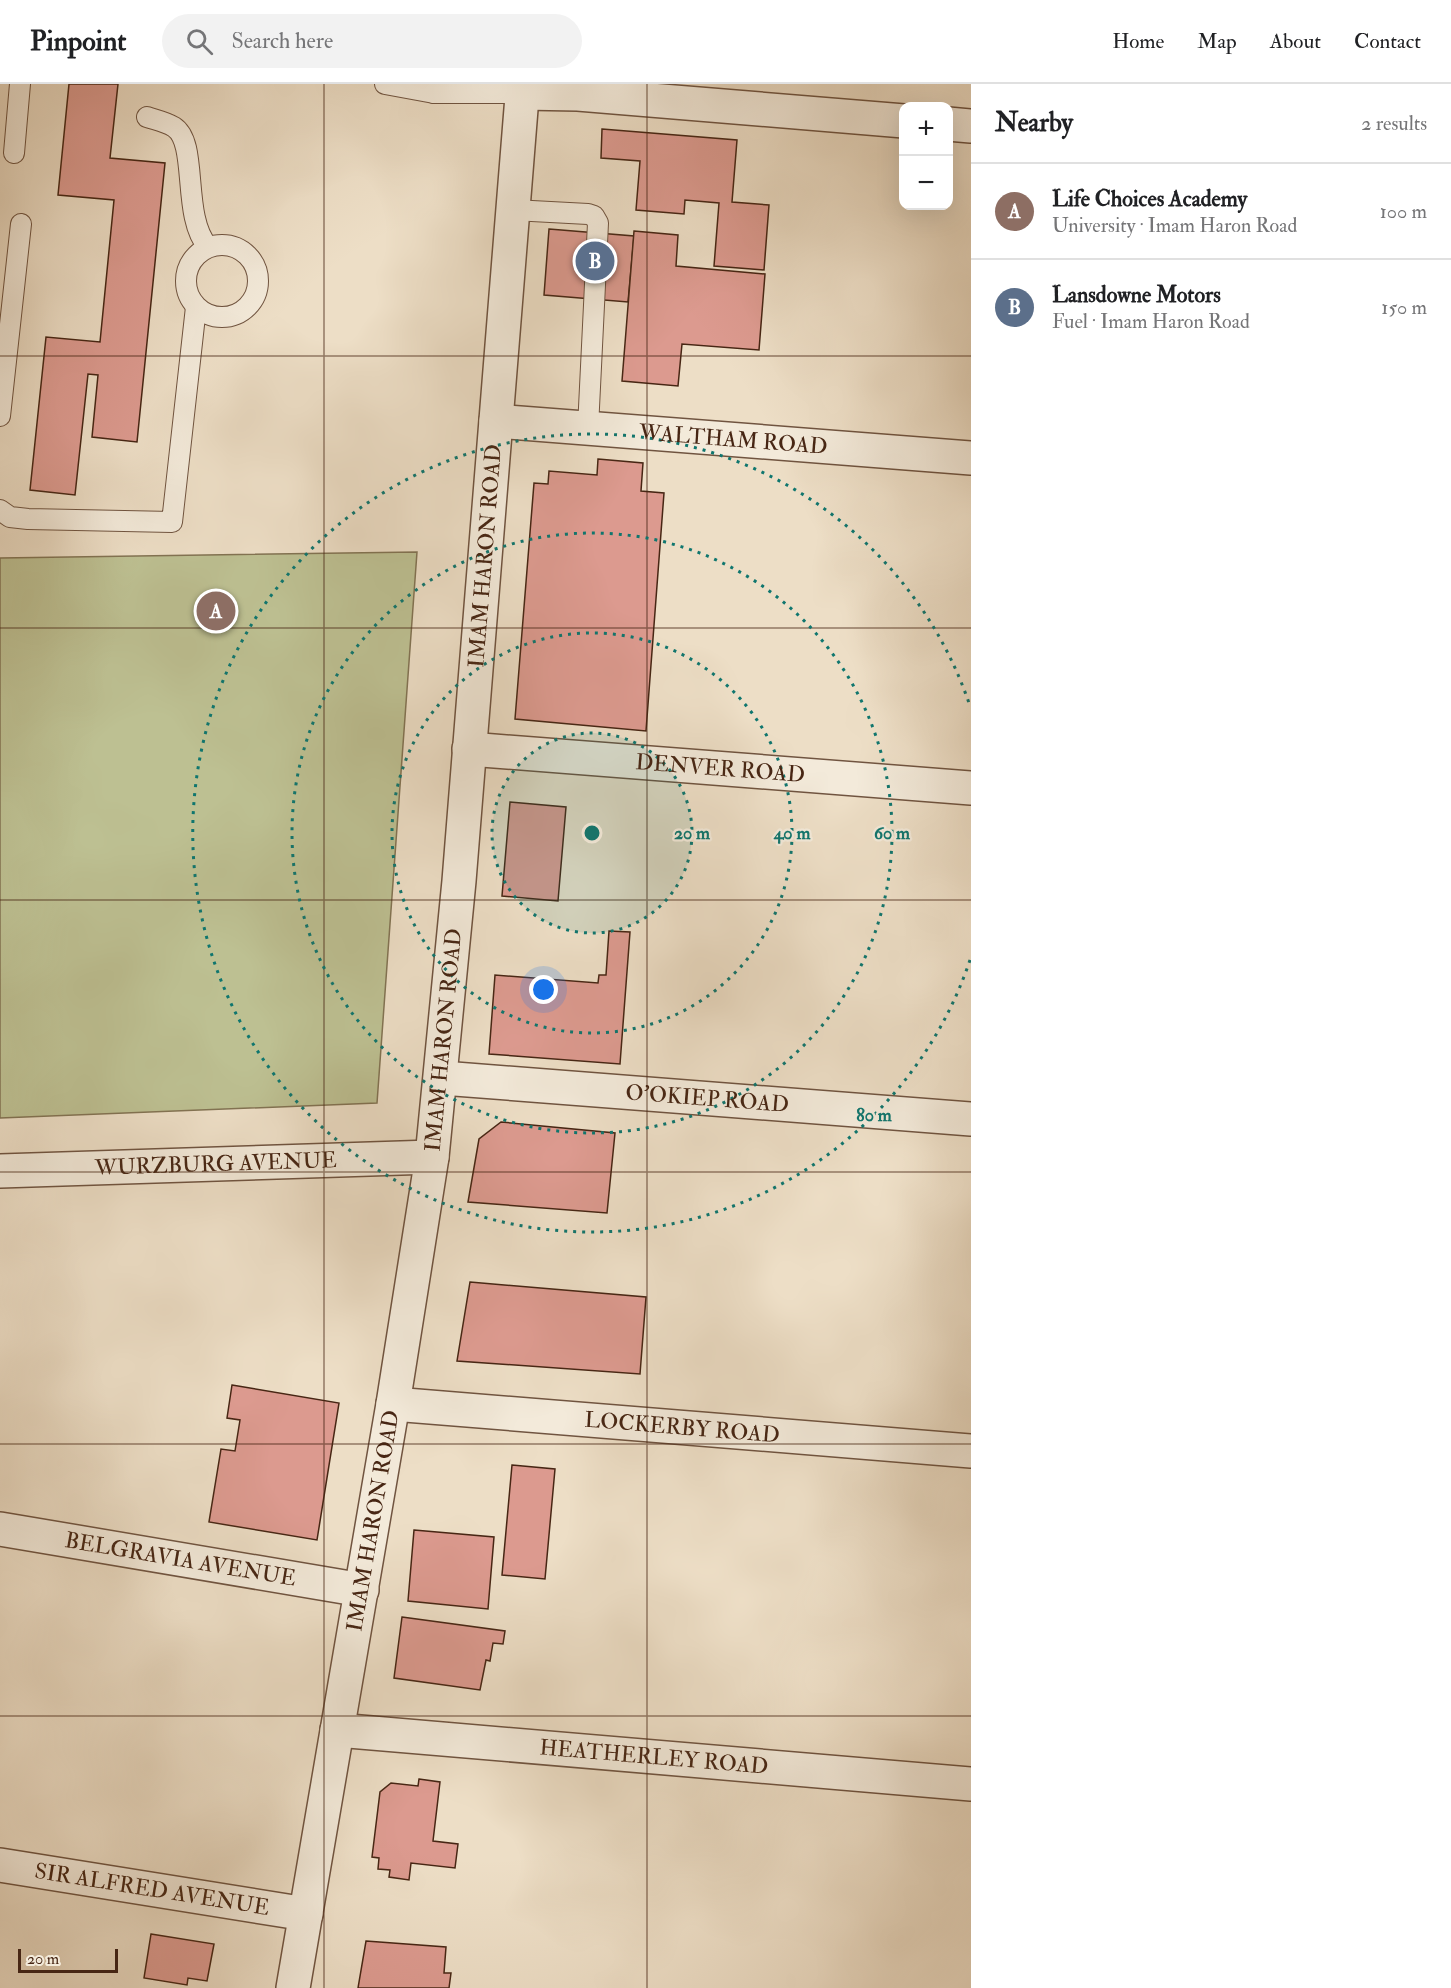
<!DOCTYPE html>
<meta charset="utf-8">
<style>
body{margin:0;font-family:"IM FELL Double Pica",serif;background:#f2f2f2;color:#202124}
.controls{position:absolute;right:18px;top:18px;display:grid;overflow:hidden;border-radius:12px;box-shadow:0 6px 24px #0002}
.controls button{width:54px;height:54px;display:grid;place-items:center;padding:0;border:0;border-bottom:2px solid #e0e0e0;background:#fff;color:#202124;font:30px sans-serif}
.scale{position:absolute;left:18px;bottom:15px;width:100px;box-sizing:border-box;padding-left:6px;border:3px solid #472614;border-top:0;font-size:16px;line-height:21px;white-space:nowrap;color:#472614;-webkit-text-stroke:4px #f3eada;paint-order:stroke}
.you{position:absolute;left:544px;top:906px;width:21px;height:21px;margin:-15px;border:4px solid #fff;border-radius:50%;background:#1a73e8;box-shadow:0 0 0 9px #1a73e833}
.badge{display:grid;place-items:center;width:39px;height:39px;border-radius:50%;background:#7c3aed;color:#fff;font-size:20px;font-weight:700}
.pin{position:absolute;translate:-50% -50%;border:3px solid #fff;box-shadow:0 2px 6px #0006}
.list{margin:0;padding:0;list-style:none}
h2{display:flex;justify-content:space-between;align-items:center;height:78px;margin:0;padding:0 24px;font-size:26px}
h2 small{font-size:20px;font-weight:400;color:#757577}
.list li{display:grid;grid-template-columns:39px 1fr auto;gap:18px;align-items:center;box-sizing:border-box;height:96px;padding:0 24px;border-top:2px solid #e0e0e0}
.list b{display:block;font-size:22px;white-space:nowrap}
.list p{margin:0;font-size:20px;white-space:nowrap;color:#757577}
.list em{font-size:20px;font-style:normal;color:#757577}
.icon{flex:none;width:33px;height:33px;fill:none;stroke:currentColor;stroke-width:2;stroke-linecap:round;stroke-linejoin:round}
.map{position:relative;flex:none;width:971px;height:1904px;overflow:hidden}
header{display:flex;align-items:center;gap:36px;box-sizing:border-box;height:84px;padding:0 30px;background:#fff;border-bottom:2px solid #e0e0e0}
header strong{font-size:28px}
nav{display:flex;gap:33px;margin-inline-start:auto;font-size:21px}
.search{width:420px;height:54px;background:#f2f2f2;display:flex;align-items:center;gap:15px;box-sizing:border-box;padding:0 21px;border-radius:33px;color:#757577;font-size:22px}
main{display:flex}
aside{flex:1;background:#fff}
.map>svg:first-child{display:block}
</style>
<header>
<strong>Pinpoint</strong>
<div class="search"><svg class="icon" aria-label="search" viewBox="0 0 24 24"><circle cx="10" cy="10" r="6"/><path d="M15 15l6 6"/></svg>Search here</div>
<nav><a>Home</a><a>Map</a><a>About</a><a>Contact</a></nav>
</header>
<main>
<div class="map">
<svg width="971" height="1904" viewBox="0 0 971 1904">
<rect width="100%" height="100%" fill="#eddec6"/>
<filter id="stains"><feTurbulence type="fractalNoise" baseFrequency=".00333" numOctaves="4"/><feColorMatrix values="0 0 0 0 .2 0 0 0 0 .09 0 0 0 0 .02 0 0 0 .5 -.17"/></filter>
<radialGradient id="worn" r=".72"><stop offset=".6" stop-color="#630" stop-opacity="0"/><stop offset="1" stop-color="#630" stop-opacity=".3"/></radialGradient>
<polygon fill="#bdc092" stroke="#827353" stroke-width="1.5" points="417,468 377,1019 0,1034 0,474"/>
<g fill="#dc9a8f" stroke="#472614" stroke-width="1.5">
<polygon points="69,0 118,0 110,74 165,79 137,358 92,353 98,291 88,290 75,411 30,406 46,253 100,258 114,116 58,111"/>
<polygon points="602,45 737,56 732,118 769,121 764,186 714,182 719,119 685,116 684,130 636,126 640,77 601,74"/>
<polygon points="549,145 634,152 628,218 544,211"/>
<polygon points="634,147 678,151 676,182 765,190 759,266 682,260 678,302 622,297"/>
<polygon points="598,375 643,379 641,407 664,409 646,647 515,635 534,399 548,400 549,387 597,391"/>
<polygon points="510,718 566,723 558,817 502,812"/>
<polygon points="609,847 630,848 620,980 489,970 495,891 598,899 599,891 606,891"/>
<polygon points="501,1038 615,1049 607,1129 468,1118 479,1055"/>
<polygon points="470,1198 646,1213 640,1290 457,1277"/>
<polygon points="232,1301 339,1319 317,1456 209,1438 221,1365 235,1367 240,1336 227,1334"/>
<polygon points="512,1381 555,1385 545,1495 502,1491"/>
<polygon points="414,1446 494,1453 488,1525 408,1517"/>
<polygon points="402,1533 505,1547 503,1560 493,1559 490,1577 486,1576 480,1606 394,1594"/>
<polygon points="419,1695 440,1698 433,1757 458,1760 455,1784 411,1779 409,1796 389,1793 390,1786 378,1785 379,1774 372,1773 380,1708 391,1699 418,1702"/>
<polygon points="151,1850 214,1860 207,1897 188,1894 187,1901 144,1894"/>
<polygon points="366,1857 446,1863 444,1889 451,1889 449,1904 358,1904"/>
</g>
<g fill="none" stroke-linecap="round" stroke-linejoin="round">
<g stroke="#705440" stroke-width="22">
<g id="service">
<polyline points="385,0 434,9"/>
<polyline points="437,0 434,9 522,9"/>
<path d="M147,33C156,36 166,38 174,43C199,59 181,132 208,163"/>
<polyline points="14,69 20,0"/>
<polyline points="513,126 588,130 594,132 598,139 588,344"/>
<circle cx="222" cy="197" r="36"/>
<polyline points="0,332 21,140"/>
<polyline points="0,426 10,433 28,435 172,438 196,223"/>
</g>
</g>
<g stroke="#705440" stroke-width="36">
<g id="minor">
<polyline points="522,9 578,10 904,37"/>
<polyline points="948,40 971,42"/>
<path id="s1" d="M496,337L971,374"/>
<path id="s2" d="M469,665L971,704"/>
<path id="s3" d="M442,994L971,1035"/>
<path id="s4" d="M0,1087L432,1073"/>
<path id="s5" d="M393,1320L971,1367"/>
<path id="s6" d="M0,1445L362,1506"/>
<path id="s7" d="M337,1646L971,1700"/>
<path id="s8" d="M0,1781L306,1830"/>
</g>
</g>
<g stroke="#705440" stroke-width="36">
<g id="tertiary">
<path id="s9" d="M293,1904L393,1320L432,1073L459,797L523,0"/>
</g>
</g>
<use href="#service" stroke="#f3eada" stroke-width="20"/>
<use href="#minor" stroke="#f3eada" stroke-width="33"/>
<use href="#tertiary" stroke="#f3eada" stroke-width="33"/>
</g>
<path fill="none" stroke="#472614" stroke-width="1.5" stroke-opacity="0.55" d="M324,0V1904M647,0V1904M0,272H971M0,544H971M0,816H971M0,1088H971M0,1360H971M0,1632H971"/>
<circle cx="592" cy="749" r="100" fill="#0f766e" fill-opacity=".12"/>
<g fill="none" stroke="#0f766e" stroke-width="3" stroke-dasharray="3 6">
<circle cx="592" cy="749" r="100"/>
<circle cx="592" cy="749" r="200"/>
<circle cx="592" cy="749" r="300"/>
<path d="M970 876A399 399 0 1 1 970 622"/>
</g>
<g text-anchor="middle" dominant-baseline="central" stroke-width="4.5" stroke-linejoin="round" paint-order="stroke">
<g font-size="22" fill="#472614" stroke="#f3eada">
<text stroke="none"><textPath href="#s1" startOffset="238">WALTHAM ROAD</textPath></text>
<text stroke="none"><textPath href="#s9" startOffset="1446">IMAM HARON ROAD</textPath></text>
<text stroke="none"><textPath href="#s2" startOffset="252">DENVER ROAD</textPath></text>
<text stroke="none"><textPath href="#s9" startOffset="960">IMAM HARON ROAD</textPath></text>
<text stroke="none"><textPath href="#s3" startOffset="266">O'OKIEP ROAD</textPath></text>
<text stroke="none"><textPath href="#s4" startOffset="216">WURZBURG AVENUE</textPath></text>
<text stroke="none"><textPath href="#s5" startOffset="290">LOCKERBY ROAD</textPath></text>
<text stroke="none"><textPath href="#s9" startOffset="474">IMAM HARON ROAD</textPath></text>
<text stroke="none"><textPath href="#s6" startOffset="183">BELGRAVIA AVENUE</textPath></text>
<text stroke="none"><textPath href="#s7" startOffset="318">HEATHERLEY ROAD</textPath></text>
<text stroke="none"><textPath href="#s8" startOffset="154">SIR ALFRED AVENUE</textPath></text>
</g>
</g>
<circle cx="592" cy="749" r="9" fill="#0f766e" stroke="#f3eada" stroke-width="3"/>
<g font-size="18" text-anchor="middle" font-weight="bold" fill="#0f766e" stroke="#f3eada" stroke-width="4.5" stroke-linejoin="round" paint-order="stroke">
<text x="692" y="755">20 m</text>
<text x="792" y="755">40 m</text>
<text x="892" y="755">60 m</text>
<text x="874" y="1037">80 m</text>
</g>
<rect width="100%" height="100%" filter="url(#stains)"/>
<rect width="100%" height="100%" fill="url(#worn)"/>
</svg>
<div class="controls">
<button>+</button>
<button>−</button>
</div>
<div class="scale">20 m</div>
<div class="you"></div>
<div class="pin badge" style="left:216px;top:527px;background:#8d6e63">A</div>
<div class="pin badge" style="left:595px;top:177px;background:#5c6f8a">B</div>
</div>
<aside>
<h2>Nearby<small>2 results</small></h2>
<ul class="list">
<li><span class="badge" style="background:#8d6e63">A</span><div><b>Life Choices Academy</b><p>University · Imam Haron Road</p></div><em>100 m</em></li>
<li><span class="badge" style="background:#5c6f8a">B</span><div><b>Lansdowne Motors</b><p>Fuel · Imam Haron Road</p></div><em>150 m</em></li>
</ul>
</aside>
</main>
